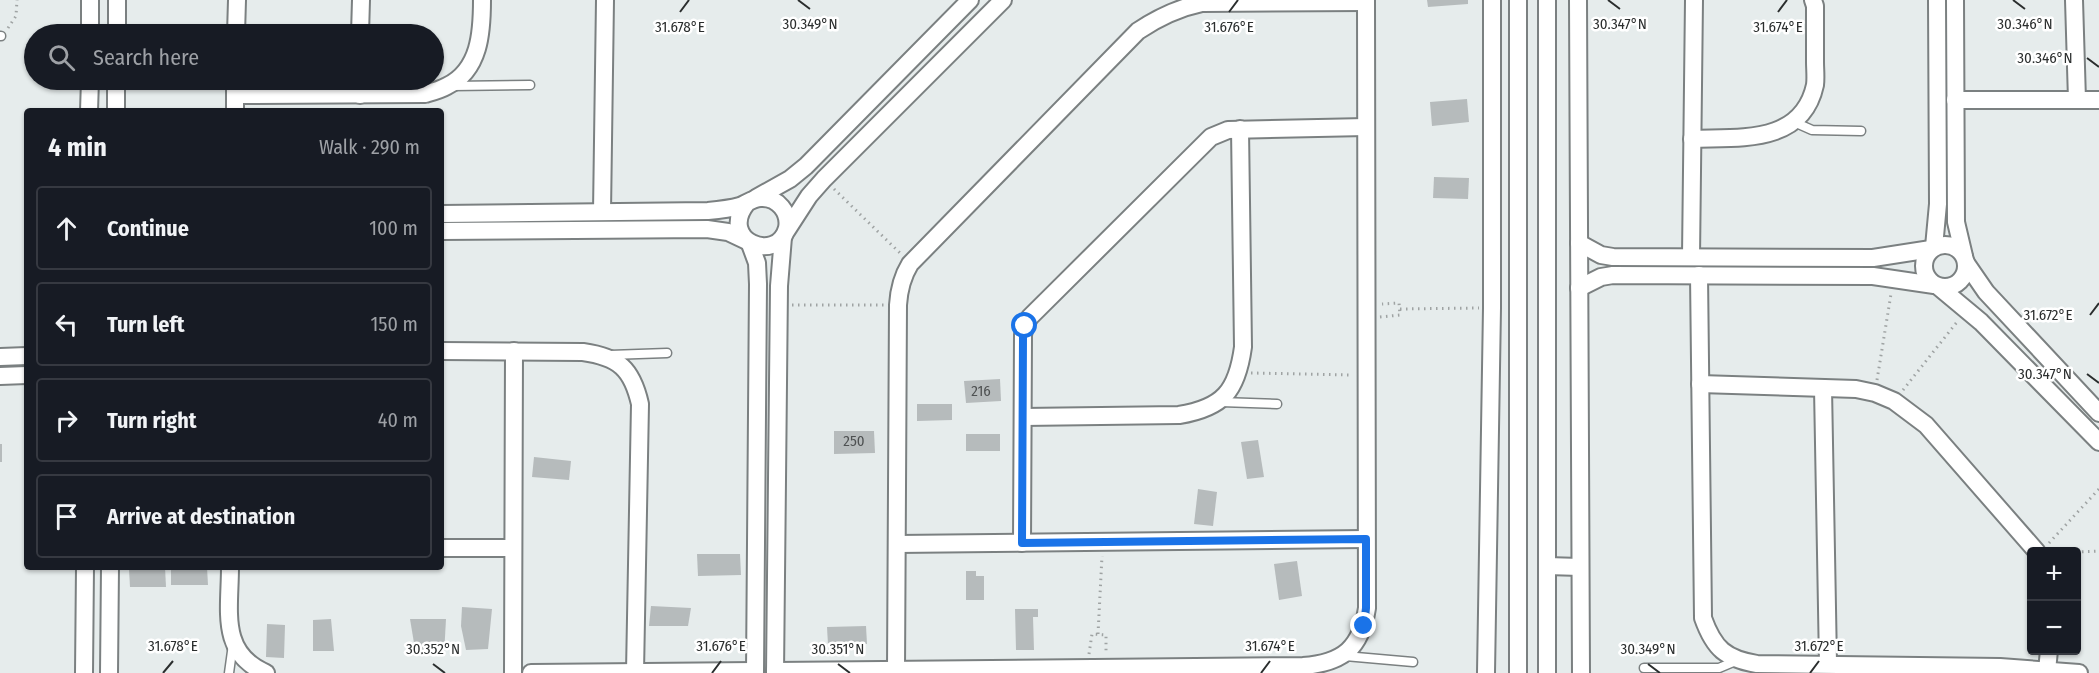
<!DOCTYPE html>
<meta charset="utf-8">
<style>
body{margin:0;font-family:"Fira Sans Condensed",sans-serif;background:#20242c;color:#f1f3f6}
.controls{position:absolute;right:18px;bottom:18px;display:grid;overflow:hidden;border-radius:6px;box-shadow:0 2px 4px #0004}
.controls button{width:54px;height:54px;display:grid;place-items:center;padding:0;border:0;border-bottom:2px solid #363941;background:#171b24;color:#f1f3f6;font:30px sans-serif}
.stop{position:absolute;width:18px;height:18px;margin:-14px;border:4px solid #1a73e8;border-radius:50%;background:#fff}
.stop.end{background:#1a73e8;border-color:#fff;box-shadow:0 2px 6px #0008}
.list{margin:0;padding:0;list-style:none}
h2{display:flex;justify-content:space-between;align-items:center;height:78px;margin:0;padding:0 24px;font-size:26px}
h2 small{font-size:20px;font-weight:400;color:#9ea1a6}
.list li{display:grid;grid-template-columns:39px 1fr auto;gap:18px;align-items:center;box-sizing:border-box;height:84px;margin:0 12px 12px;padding:0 12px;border:2px solid #363941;border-radius:6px}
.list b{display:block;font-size:22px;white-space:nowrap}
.list em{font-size:20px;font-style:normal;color:#9ea1a6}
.icon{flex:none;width:33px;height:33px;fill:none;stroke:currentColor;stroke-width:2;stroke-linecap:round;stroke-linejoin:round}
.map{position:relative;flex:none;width:2099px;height:673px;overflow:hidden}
.search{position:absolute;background:#171b24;box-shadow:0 2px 4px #0004;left:24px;top:24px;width:420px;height:66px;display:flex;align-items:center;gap:15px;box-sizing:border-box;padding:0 21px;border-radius:33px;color:#9ea1a6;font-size:22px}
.panel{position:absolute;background:#171b24;box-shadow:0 2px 4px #0004;left:24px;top:108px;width:420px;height:462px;border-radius:6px}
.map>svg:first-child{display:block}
</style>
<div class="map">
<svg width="2099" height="673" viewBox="0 0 2099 673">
<rect width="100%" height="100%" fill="#e6ecec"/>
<g fill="#b6bbbc">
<polygon points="1427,0 1468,0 1468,4 1428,7"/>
<polygon points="1467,99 1469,122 1432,126 1430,102"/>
<polygon points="1434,177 1469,178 1468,199 1433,198"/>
<polygon points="1000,379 1001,401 966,403 964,381"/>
<polygon points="917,404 952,404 952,420 917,421"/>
<polygon points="834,431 874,431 875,453 834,454"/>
<rect x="966" y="434" width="34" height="17"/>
<polygon points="1258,440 1264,477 1247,479 1241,442"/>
<rect x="0" y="444" width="2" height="18"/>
<polygon points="534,457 571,461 569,480 532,477"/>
<polygon points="1198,489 1217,492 1213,526 1194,524"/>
<polygon points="697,554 740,554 741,575 698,576"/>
<polygon points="1297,561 1302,596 1279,600 1274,564"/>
<polygon points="165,567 166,587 130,587 129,569"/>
<polygon points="171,567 207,567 208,585 171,585"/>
<polygon points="966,571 976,571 976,576 984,576 984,600 966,600"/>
<polygon points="651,606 691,608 688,626 649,626"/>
<polygon points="462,607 492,609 488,649 466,650 461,626"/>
<polygon points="1015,609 1038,609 1038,617 1033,617 1034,650 1016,650"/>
<polygon points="331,619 334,651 313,651 313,620"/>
<polygon points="410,619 446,619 444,655 416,655"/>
<polygon points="267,624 285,625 284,658 266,657"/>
<polygon points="866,626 867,644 828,645 827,627"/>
</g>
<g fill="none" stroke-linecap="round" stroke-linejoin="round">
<g stroke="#7b8081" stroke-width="11">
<g id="lane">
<polyline points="0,36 1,36"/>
<polyline points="452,86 530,85"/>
<polyline points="1794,122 1812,130 1861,131"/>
<polyline points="610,355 667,353"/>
<polyline points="1221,402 1277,404"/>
<polyline points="1345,656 1413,662"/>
<polyline points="1644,668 1719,668 1738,660"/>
<polyline points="229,673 233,644"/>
</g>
</g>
<g stroke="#7b8081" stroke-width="20">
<g id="street">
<polyline points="1518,0 1518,673"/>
<polyline points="1547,0 1547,673"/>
<polyline points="1578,0 1581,673"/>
<polyline points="1955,0 1956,222 1964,256"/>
<polyline points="2074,0 2077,100"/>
<polyline points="90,34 90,0"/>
<polyline points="117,34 117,0"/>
<polyline points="236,34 237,0"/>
<polyline points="360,34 361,0"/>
<path d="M235,95L425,94C432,92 440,90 447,86C480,70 482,32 482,0"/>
<polyline points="360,95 360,80"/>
<polyline points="1955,100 2099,100"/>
<polyline points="89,111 90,80"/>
<polyline points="116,111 116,80"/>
<polyline points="235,111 235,80"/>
<path d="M1692,139C1739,137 1802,145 1815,85C1816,78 1815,69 1815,62C1815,43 1815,25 1815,6L1813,0"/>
<polyline points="756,198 790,179 806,166 970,0"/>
<polyline points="602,212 605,0"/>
<path d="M441,214L708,211C719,210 729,209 740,206C747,203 754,198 761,198C778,197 790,213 787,228C777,265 717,240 747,203"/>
<polyline points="787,230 809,196 824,179 1003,0"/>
<polyline points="441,231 707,229 728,232 747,241"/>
<polyline points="1579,243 1601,255 1613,257 1873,258 1931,249"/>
<polyline points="750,244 757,263 758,284 755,673"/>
<circle cx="1945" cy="266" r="21"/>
<polyline points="1934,247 1938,204 1937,0"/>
<polyline points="1691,257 1694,0"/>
<polyline points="1966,263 1986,292 2099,413"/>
<path d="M1699,275L1703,618C1714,649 1726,659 1757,664L2000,667L2079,673"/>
<polyline points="1939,287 1981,322 2099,442"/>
<polyline points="1579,288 1601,277 1613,275 1873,276 1934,285"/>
<path d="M441,351L583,352C619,357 632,369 640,404L635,672"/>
<polyline points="0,357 27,356"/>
<polyline points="0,376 27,375"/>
<polyline points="1700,384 1856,389 1875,393 1894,401 1926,425 2037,552"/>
<polyline points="1823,388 1828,663"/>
<path d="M1023,417L1179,415C1223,408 1237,391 1243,347L1240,129"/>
<polyline points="1022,543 1023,335 1025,325 1030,317 1211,137 1228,130 1366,127"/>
<polyline points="897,544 1366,539"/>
<polyline points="441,548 513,548"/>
<polyline points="1547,566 1580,567"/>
<path d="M230,567C230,610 219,653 266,673"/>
<path d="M896,670L898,305C899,289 902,277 910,264L1138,31C1159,17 1178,8 1202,3L1366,2"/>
<path d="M775,671L1303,666C1343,663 1361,648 1367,608L1366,0"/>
<polyline points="2047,671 2049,650"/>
<polyline points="84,673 85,567"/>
<polyline points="109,673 110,567"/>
<polyline points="513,673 514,351"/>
<polyline points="531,673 755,671"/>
<polyline points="775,673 779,286 783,237"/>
<polyline points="1486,673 1492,308 1492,0"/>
</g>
</g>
<g stroke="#9fa3a3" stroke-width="3" stroke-dasharray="1.5 4.5" stroke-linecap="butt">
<polyline points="8,28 16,16 17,0"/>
<polyline points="834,189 900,253"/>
<polyline points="792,305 884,305"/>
<polyline points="1400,309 1479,308"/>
<polyline points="1380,317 1400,315 1399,303 1382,304"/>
<polyline points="1251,373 1352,375"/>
<polyline points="1877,380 1891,294"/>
<polyline points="1903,390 1957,322"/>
<polyline points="2049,543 2099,489"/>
<polyline points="2076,552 2099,551"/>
<polyline points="1098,634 1102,556"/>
<polyline points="1089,654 1092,634 1106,635 1106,653"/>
</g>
<use href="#lane" stroke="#fff" stroke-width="8"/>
<use href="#street" stroke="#fff" stroke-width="16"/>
</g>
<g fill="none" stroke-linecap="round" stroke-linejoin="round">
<polyline stroke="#1a73e8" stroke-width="8" points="1025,326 1023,335 1022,543 1366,539 1366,608 1364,626"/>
</g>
<path fill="none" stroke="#2b2e2e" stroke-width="2" d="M798,0L810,9M1608,0L1620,9M2013,0L2025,9M680,12L689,0M1229,12L1238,0M1778,12L1787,0M2087,58L2099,67M2090,315L2099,303M2087,374L2099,383M433,664L445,673M838,664L850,673M1648,664L1660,673M163,673L173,661M712,673L721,661M1261,673L1270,661M1810,673L1819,661"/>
<g text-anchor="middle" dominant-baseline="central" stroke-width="5" stroke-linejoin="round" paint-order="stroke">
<g font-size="15" fill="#4e5152">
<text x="981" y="391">216</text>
<text x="854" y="441">250</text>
</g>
</g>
<g font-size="15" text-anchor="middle" fill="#2b2e2e" stroke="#fff" stroke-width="5" stroke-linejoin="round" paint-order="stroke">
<text x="2025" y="29">30.346°N</text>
<text x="810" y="29">30.349°N</text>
<text x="1620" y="29">30.347°N</text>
<text x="680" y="32">31.678°E</text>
<text x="1229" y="32">31.676°E</text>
<text x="1778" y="32">31.674°E</text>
<text x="2045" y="63">30.346°N</text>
<text x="2048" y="320">31.672°E</text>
<text x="2045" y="379">30.347°N</text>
<text x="173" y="651">31.678°E</text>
<text x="721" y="651">31.676°E</text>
<text x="1270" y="651">31.674°E</text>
<text x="1819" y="651">31.672°E</text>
<text x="433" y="654">30.352°N</text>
<text x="838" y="654">30.351°N</text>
<text x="1648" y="654">30.349°N</text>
</g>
</svg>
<div class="controls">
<button>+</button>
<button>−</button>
</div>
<div class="stop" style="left:1025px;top:326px"></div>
<div class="stop end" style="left:1364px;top:626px"></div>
<div class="search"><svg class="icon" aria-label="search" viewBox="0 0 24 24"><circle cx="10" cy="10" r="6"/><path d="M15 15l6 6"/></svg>Search here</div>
<section class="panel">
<h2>4 min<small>Walk · 290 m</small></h2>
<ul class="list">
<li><svg class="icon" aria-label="ahead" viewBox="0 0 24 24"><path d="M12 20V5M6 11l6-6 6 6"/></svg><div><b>Continue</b></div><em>100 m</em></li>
<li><svg class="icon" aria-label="left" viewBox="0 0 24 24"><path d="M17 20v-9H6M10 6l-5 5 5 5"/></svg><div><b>Turn left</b></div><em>150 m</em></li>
<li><svg class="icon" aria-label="right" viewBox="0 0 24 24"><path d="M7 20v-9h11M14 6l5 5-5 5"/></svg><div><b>Turn right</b></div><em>40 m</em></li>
<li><svg class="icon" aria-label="arrive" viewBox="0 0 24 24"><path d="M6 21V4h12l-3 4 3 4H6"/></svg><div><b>Arrive at destination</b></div></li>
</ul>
</section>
</div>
